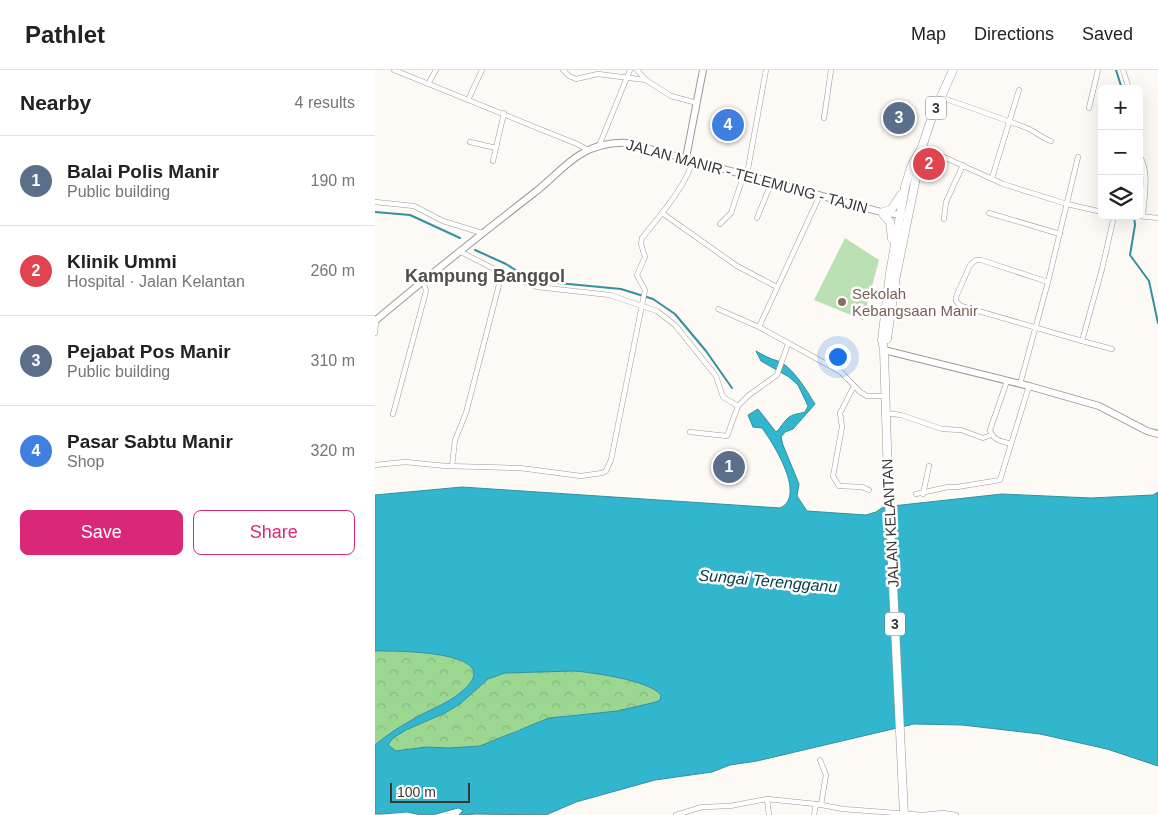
<!DOCTYPE html>
<meta charset="utf-8">
<style>
body{margin:0;font-family:Helvetica,sans-serif;background:#f2f2f2;color:#222}
.controls{position:absolute;right:15px;top:15px;display:grid;overflow:hidden;border-radius:8px;box-shadow:0 5px 20px #0002}
.controls button{width:45px;height:45px;display:grid;place-items:center;padding:0;border:0;border-bottom:1px solid #e0e0e0;background:#fff;color:#222;font:25px sans-serif}
.scale{position:absolute;left:15px;bottom:12px;width:80px;box-sizing:border-box;padding-left:5px;border:2px solid #393736;border-top:0;font-size:14px;line-height:18px;white-space:nowrap;color:#393736;-webkit-text-stroke:4px #fff;paint-order:stroke}
.you{position:absolute;left:462px;top:286px;width:18px;height:18px;margin:-12px;border:4px solid #fff;border-radius:50%;background:#1a73e8;box-shadow:0 0 0 8px #1a73e833}
.badge{display:grid;place-items:center;width:32px;height:32px;border-radius:50%;background:#db2777;color:#fff;font-size:16px;font-weight:700}
.pin{position:absolute;translate:-50% -50%;border:2px solid #fff;box-shadow:0 1px 5px #0006}
.list{margin:0;padding:0;list-style:none}
h2{display:flex;justify-content:space-between;align-items:center;height:65px;margin:0;padding:0 20px;font-size:21px}
h2 small{font-size:16px;font-weight:400;color:#767676}
.list li{display:grid;grid-template-columns:32px 1fr auto;gap:15px;align-items:center;box-sizing:border-box;height:90px;padding:0 20px;border-top:1px solid #e0e0e0}
.list b{display:block;font-size:19px;white-space:nowrap}
.list p{margin:0;font-size:16px;white-space:nowrap;color:#767676}
.list em{font-size:16px;font-style:normal;color:#767676}
.actions{display:flex;gap:10px;padding:15px 20px}
.actions a{flex:1;padding:11px 0;border:1px solid #db2777;border-radius:8px;text-align:center;font-size:18px;color:#db2777}
.actions .main{background:#db2777;color:#fff}
.icon{flex:none;width:28px;height:28px;fill:none;stroke:currentColor;stroke-width:2;stroke-linecap:round;stroke-linejoin:round}
.map{position:relative;flex:none;width:783px;height:745px;overflow:hidden}
header{display:flex;align-items:center;gap:30px;box-sizing:border-box;height:70px;padding:0 25px;background:#fff;border-bottom:1px solid #e0e0e0}
header strong{font-size:24px}
nav{display:flex;gap:28px;margin-inline-start:auto;font-size:18px}
main{display:flex}
aside{flex:1;background:#fff}
.map>svg:first-child{display:block}
</style>
<header>
<strong>Pathlet</strong>
<nav><a>Map</a><a>Directions</a><a>Saved</a></nav>
</header>
<main>
<aside>
<h2>Nearby<small>4 results</small></h2>
<ul class="list">
<li><span class="badge" style="background:#5c6f8a">1</span><div><b>Balai Polis Manir</b><p>Public building</p></div><em>190 m</em></li>
<li><span class="badge" style="background:#e0444e">2</span><div><b>Klinik Ummi</b><p>Hospital · Jalan Kelantan</p></div><em>260 m</em></li>
<li><span class="badge" style="background:#5c6f8a">3</span><div><b>Pejabat Pos Manir</b><p>Public building</p></div><em>310 m</em></li>
<li><span class="badge" style="background:#3f7fe0">4</span><div><b>Pasar Sabtu Manir</b><p>Shop</p></div><em>320 m</em></li>
</ul>
<div class="actions"><a class="main">Save</a><a>Share</a></div>
</aside>
<div class="map">
<svg width="783" height="745" viewBox="0 0 783 745">
<defs>
<pattern id="forest-crowns" width="20" height="18" patternUnits="userSpaceOnUse" patternTransform="scale(1.25)"><rect width="20" height="18" fill="#9bd791"/><path d="M2 6a3 3 0 1 1 6 0M12 15a3 3 0 1 1 6 0" fill="none" stroke="#86b97e"/></pattern>
</defs>
<rect width="100%" height="100%" fill="#fdf9f5"/>
<g fill="url(#forest-crowns)">
<path d="M0,581C19,581 139,580 85,623C70,635 51,641 35,651C22,658 11,666 0,675Z"/>
<path d="M200,601C220,603 272,610 286,625L285,630L281,632L242,641L188,646L142,660L124,670L105,676L74,678L51,677L21,681L13,675L18,668L31,660L70,643L85,634L113,609L130,603Z"/>
</g>
<polygon fill="#bbe0b4" points="470,168 504,190 488,250 439,230"/>
<path fill="#31b6cd" stroke="#3390a0" fill-rule="evenodd" d="M381,281C388,285 395,289 403,291C418,297 432,321 440,334L418,359L410,362L406,367L408,375L424,414L422,426L432,441L491,445L501,442L508,437L627,424L716,428L778,425L783,422V696L732,679L665,664L587,655L539,654L382,691L355,695L337,702L280,710L201,732L171,745L101,744L84,745L88,740L83,738L57,745H46L32,742L7,744H0V675C11,666 22,658 35,651C51,641 70,635 85,623C139,580 19,581 0,581V425L87,417L405,438C432,426 398,373 387,358L378,357L373,345L383,339L401,362C406,358 408,352 413,348C417,344 424,344 430,342L433,336L423,315L414,307L386,291ZM200,601C220,603 273,610 286,625L285,630L281,632L242,641L174,648L105,676L74,678L51,677L21,681L13,675L18,668L31,660L70,643L85,634L113,609L130,603Z"/>
<g fill="none" stroke-linecap="round" stroke-linejoin="round">
<g stroke="#3390a0" stroke-width="2">
<polyline points="741,0 747,19"/>
<polyline points="0,142 35,145 85,168"/>
<polyline points="759,146 760,155 755,185 774,211 783,253"/>
<polyline points="100,180 131,194 154,209 162,211 246,219 278,229 300,244 331,281 357,318"/>
</g>
<g stroke="#9e9a96" stroke-width="5.5">
<g id="street">
<polyline points="19,0 202,74 213,80"/>
<polyline points="188,0 194,6 201,9 223,4 271,10 296,26 322,33"/>
<polyline points="262,0 270,9"/>
<polyline points="748,0 754,19"/>
<polyline points="53,14 61,0"/>
<path d="M565,27C594,37 623,47 652,58C661,62 667,68 676,71"/>
<polyline points="93,30 107,0"/>
<polyline points="714,38 723,0"/>
<polyline points="449,48 456,0"/>
<polyline points="95,72 121,78"/>
<polyline points="224,76 255,0"/>
<polyline points="547,77 628,114 692,134 727,142"/>
<path d="M764,85C775,102 769,126 768,146"/>
<polyline points="118,91 129,43"/>
<polyline points="372,104 391,0"/>
<polyline points="617,108 644,20"/>
<polyline points="0,132 39,136 68,151 107,163"/>
<polyline points="287,143 362,196 402,217"/>
<polyline points="614,143 685,164"/>
<polyline points="764,146 783,148"/>
<polyline points="382,148 397,111"/>
<polyline points="569,149 571,132 588,95"/>
<polyline points="345,154 356,143 369,104"/>
<polyline points="84,181 127,203 162,217 235,225 282,241 300,255 341,306 348,327 363,336"/>
<polyline points="673,212 606,190 601,190 595,195 581,227 581,231 586,236 707,271 727,199 739,146"/>
<polyline points="343,239 384,257 466,302 485,322 492,326 510,326"/>
<polyline points="384,257 445,125"/>
<polyline points="0,263 1,250"/>
<polyline points="707,271 737,279"/>
<path d="M632,311L615,360C618,371 627,371 636,374"/>
<polyline points="645,314 673,212 703,87"/>
<polyline points="479,316 465,343 467,357 458,406 464,416 487,417 494,420"/>
<polyline points="511,343 526,345 567,359 586,360 608,368 616,365"/>
<polyline points="18,344 50,225 51,220 48,211"/>
<polyline points="315,362 352,366 363,336 374,325 402,305 413,274"/>
<path d="M0,395L30,392L71,396L145,398L206,406L227,403L231,401L236,390L270,220L262,205L270,187L266,174L267,168C283,148 313,114 318,89"/>
<polyline points="77,396 80,370 91,343 127,203"/>
<polyline points="541,424 573,417 582,417 625,410 654,316"/>
<polyline points="548,424 554,396"/>
<polyline points="445,690 451,705 446,735"/>
<polyline points="392,729 394,745"/>
<polyline points="301,745 327,737 355,736 392,729 441,734 468,739 548,745 568,743 581,745"/>
<polyline points="439,745 441,734"/>
</g>
</g>
<g stroke="#9e9a96" stroke-width="8">
<g id="secondary">
<polyline points="311,88 328,0"/>
<path d="M0,251C52,207 105,165 159,123C175,111 189,94 206,84C221,75 236,72 253,73L506,142L532,146"/>
<polyline points="509,280 654,316 724,336 772,361 783,364"/>
</g>
</g>
<g stroke="#9e9a96" stroke-width="9">
<g id="highway">
<polyline points="508,142 516,140 526,125"/>
<polyline points="508,144 515,152 517,169"/>
<polyline points="512,269 521,206 546,83"/>
<polyline points="529,745 513,410 509,280 507,270 515,203 530,117 536,97 547,77 557,47 578,0"/>
</g>
</g>
<use href="#street" stroke="#fff" stroke-width="4.5"/>
<use href="#secondary" stroke="#fff" stroke-width="6"/>
<use href="#highway" stroke="#fff" stroke-width="8"/>
</g>
<circle fill="#8d6e63" stroke="#fff" stroke-width="2" cx="467" cy="232" r="5"/>
<g text-anchor="middle" dominant-baseline="central" stroke-width="5" stroke-linejoin="round" paint-order="stroke">
<g fill="#fff" stroke="#747372" stroke-width="1">
<rect x="551" y="26.5" width="20" height="23" rx="4"/>
<rect x="510" y="542.5" width="20" height="23" rx="4"/>
</g>
<g font-size="14" font-weight="bold" fill="#393736">
<text x="561" y="38">3</text>
<text x="520" y="554">3</text>
</g>
<g font-size="15" fill="#393736" stroke="#fff">
<text transform="translate(372 106) rotate(15)">JALAN MANIR - TELEMUNG - TAJIN</text>
<text transform="translate(515 453) rotate(-93)">JALAN KELANTAN</text>
</g>
<g font-size="15" fill="#785e54" stroke="#fff" text-anchor="start">
<text x="477" y="223">Sekolah<tspan x="477" dy="17">Kebangsaan Manir</tspan></text>
</g>
<g font-size="16" font-style="italic" fill="#023f48" stroke="#fff">
<text transform="translate(393 511) rotate(5)">Sungai Terengganu</text>
</g>
<g font-size="18" font-weight="bold" fill="#524e4b" stroke="#fff">
<text x="110" y="206">Kampung Banggol</text>
</g>
</g>
</svg>
<div class="controls">
<button>+</button>
<button>−</button>
<button><svg class="icon" aria-label="layers" viewBox="0 0 24 24"><path d="M12 4l9 5-9 5-9-5zM3 14l9 5 9-5"/></svg></button>
</div>
<div class="scale">100 m</div>
<div class="you"></div>
<div class="pin badge" style="left:354px;top:397px;background:#5c6f8a">1</div>
<div class="pin badge" style="left:554px;top:94px;background:#e0444e">2</div>
<div class="pin badge" style="left:524px;top:48px;background:#5c6f8a">3</div>
<div class="pin badge" style="left:353px;top:55px;background:#3f7fe0">4</div>
</div>
</main>
